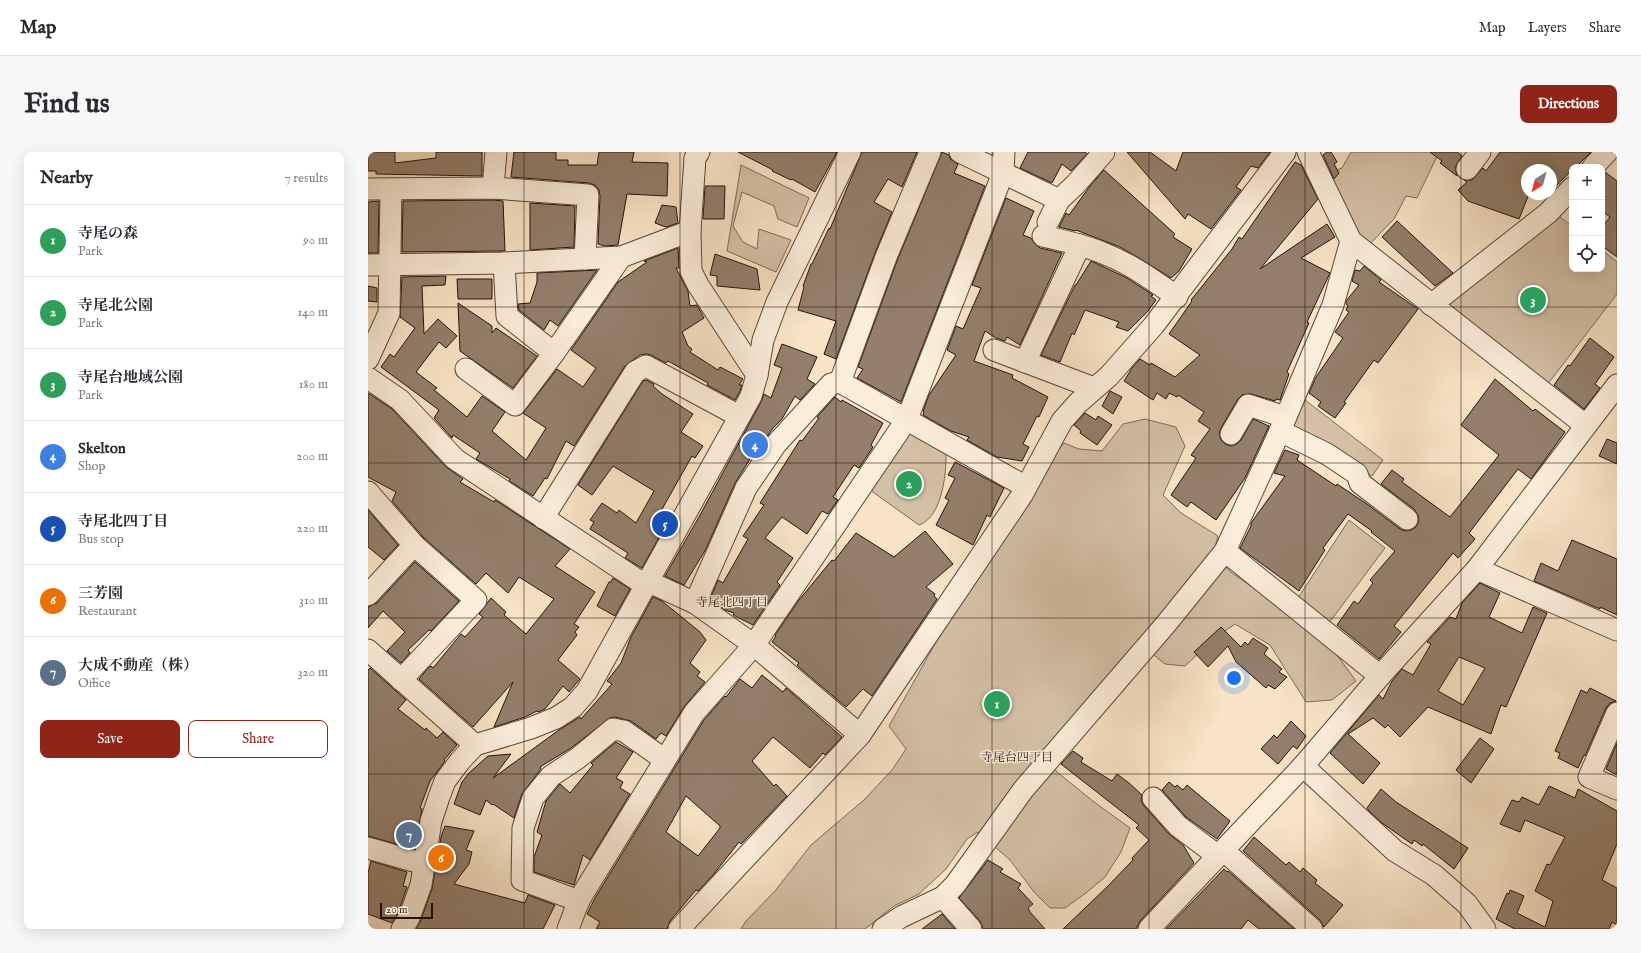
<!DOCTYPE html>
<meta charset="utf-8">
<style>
body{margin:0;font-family:"IM FELL English","Noto Serif JP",serif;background:#f7f7f7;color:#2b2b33}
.controls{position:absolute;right:12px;top:12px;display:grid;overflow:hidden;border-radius:8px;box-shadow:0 4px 16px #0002}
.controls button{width:36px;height:36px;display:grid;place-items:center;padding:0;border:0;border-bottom:1px solid #e1e1e2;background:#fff;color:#2b2b33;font:20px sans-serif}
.compass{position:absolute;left:1153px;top:12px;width:36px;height:36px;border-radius:50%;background:#fff;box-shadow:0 4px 16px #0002;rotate:216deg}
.scale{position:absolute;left:12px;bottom:10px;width:53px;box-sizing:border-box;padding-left:4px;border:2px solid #26130a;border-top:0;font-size:11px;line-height:14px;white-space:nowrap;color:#26130a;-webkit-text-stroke:3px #faedda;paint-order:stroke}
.you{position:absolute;left:866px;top:526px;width:14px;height:14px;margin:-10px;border:3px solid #fff;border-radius:50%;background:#1a73e8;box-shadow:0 0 0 6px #1a73e833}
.badge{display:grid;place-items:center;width:26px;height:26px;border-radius:50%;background:#8f2418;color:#fff;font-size:13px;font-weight:700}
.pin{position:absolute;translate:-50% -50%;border:2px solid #fff;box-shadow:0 1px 4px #0006}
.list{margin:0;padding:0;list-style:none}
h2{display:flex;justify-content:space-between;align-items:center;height:52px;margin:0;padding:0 16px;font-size:17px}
h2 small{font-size:13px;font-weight:400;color:#7c7c81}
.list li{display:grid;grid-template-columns:26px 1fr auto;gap:12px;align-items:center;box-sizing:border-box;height:72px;padding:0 16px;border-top:1px solid #e1e1e2}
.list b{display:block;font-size:15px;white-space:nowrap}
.list p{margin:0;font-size:13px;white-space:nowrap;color:#7c7c81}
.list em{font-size:13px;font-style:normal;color:#7c7c81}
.actions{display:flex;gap:8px;padding:12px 16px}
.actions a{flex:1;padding:9px 0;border:1px solid #8f2418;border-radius:8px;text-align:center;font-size:14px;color:#8f2418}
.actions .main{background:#8f2418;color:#fff}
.icon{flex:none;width:22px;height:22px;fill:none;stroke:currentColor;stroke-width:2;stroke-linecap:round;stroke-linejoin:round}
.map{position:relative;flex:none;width:1249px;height:777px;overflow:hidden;border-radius:8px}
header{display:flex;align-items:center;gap:24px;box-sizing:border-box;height:56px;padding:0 20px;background:#fff;border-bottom:1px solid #e1e1e2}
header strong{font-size:19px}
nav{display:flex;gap:22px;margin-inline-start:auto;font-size:14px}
.intro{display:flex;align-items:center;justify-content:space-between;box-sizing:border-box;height:96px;padding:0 24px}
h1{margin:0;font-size:28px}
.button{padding:10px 18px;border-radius:8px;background:#8f2418;color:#fff;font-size:14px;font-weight:700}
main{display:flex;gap:24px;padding:0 24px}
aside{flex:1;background:#fff;border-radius:8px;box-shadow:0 4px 16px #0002}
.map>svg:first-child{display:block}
</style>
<header>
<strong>Map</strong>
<nav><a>Map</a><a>Layers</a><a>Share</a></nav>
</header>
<div class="intro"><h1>Find us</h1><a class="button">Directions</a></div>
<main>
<aside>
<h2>Nearby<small>7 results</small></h2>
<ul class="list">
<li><span class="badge" style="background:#2e9e5b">1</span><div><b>寺尾の森</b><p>Park</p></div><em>90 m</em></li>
<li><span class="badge" style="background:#2e9e5b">2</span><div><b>寺尾北公園</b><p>Park</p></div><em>140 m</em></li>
<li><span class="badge" style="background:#2e9e5b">3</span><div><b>寺尾台地域公園</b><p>Park</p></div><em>180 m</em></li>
<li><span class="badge" style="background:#3f7fe0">4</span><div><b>Skelton</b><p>Shop</p></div><em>200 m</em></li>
<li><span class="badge" style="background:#1a4fb4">5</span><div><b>寺尾北四丁目</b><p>Bus stop</p></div><em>220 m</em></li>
<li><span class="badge" style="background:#e8710a">6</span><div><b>三芳園</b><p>Restaurant</p></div><em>310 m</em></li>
<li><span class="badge" style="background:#5c6f8a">7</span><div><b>大成不動産（株）</b><p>Office</p></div><em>320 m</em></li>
</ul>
<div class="actions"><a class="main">Save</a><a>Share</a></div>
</aside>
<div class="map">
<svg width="1249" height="777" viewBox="0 0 1249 777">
<rect width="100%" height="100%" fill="#f8e3c6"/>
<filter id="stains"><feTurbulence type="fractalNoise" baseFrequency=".005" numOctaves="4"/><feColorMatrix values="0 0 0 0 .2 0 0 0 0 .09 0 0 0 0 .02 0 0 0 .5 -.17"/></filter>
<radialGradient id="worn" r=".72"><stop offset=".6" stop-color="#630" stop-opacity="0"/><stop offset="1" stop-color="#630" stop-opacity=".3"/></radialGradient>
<g fill="#d4c0a6" stroke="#7d6a58">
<polygon points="983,0 1071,0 1049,46 1038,44 1026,67 998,96 958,22 974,16"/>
<polygon points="373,13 441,46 429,75 410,67 406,54 374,40 365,74 375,90 389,97 391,77 423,88 408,120 359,99"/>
<polygon points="1187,61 1204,74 1204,117 1234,117 1234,98 1249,110 1249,142 1179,233 1078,154"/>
<polygon points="937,248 1015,308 1004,324 966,299 924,274"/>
<polygon points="777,267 808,275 817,294 795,343 813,361 850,384 845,403 864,421 920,460 969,503 988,529 964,548 938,550 902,493 867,472 848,485 817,514 797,512 772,492 676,599 689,620 726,650 762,676 753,700 737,725 718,741 697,756 682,756 666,740 642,708 610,680 599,687 578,717 551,742 526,754 497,777 373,777 378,769 407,739 443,693 497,647 524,618 538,597 521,574 568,490 642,375 682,307 696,291 711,297 734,299 755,272"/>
<path d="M542,280L578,296C579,318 575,365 551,373L502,338Z"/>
<polygon points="981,368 1017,396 961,471 928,449"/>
</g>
<g fill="#937f6c" stroke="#26130a" fill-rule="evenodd">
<polygon points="0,0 27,0 27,11 68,6 68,0 114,0 114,24 8,22 8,19 0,19"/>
<polygon points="146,0 188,0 188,8 200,8 200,13 229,13 231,0 266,0 264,10 300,11 299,44 259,42 250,93 237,94 230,92 232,44 231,38 227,33 221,31 143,25"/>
<polygon points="370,0 469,0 447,40 424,27 423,28 404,19 405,18"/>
<polygon points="494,0 549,0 534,35 520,27 506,50 524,60 507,101 468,207 456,202 468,169 430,158 436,135 435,134 443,112 444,112 461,76 462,77"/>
<polygon points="574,0 581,3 582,7 590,12 586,21 617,34 533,250 489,226 495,217 490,215 529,109"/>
<polygon points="660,0 717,0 719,2 703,19 694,12 684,31 652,16"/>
<polygon points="759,0 782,0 808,19 815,0 902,0 890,16 883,14 868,35 873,38 843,77 820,62 817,67"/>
<polygon points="959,0 963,0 969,10 966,12 971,21 966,27 955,3"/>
<polygon points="1062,0 1089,0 1094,4 1087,15 1089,24 1072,11 1074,9"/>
<polygon points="1132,0 1223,0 1208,15 1204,15 1204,18 1184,38 1183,18 1159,18 1159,42 1161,42 1151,67 1100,49 1090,38 1099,30 1096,28 1104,28 1115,16 1118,19"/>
<polygon points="927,10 933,13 950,47 892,117 959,72 967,85 933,106 962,121 939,170 941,171 919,220 921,222 912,248 908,247 907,249 883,242 874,243 870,247 853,276 851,282 853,288 857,292 863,294 869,292 873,288 885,267 901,274 877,326 848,368 823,350 819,355 803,343 828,306 823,303 842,277 830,269 836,260 810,243 809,245 801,241 798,247 789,241 785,248 756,229 764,216 772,207 782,213 783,211 807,225 832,203 801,182 824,149 823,148 864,97 871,85 874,87"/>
<polygon points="736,18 807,82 805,85 824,97 811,119 803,126 771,106 752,95 708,78 707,79 691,75 698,61 701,63 722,34"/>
<polygon points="1237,20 1249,29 1249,105 1234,94 1234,75 1242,65 1234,59 1234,23"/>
<polygon points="337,34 357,34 356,67 335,67"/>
<polygon points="638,46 666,59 655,83 663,86 667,92 672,96 694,101 652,193 639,185 637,189 628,186 617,179 606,209 645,223 644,226 680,245 671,265 669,264 655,292 661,295 654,309 629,305 599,288 601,285 583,279 555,263 556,260 555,259 561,243 588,203 579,198 588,174 595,177 613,136 604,133"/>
<polygon points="125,48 135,49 137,99 34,100 35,49"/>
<polygon points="11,49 10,101 0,101 0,50"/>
<polygon points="162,51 207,54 206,95 162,98"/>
<polygon points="294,53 308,55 310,71 298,75 287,71"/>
<polygon points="1029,69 1085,121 1067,134 1014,85"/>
<polygon points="310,96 311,116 308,116 320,139 322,154 329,153 336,166 314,180 320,194 324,197 322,200 350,218 352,215 375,227 371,233 374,233 372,239 367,248 339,233 340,231 300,209 298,211 283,203 278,202 272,203 257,214 206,294 198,289 179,327 177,326 165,344 141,329 142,327 108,307 112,301 85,283 84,286 66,266 71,258 13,215 22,202 26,205 47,176 32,165 34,125 78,124 77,133 54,134 56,182 70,167 89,184 78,196 71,190 48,220 69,236 66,238 99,265 114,244 137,260 124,279 158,308 178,276 155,261 189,217 215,235 228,216 203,198 250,130 279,110 276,109"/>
<polygon points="347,102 389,117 392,138 349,134 349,124 342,123"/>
<polygon points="723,109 759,126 785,143 783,144 788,148 780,159 760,179 748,175 751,170 717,158 706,183 704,181 692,210 673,203 707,133 708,133"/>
<polygon points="996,114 1013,128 1011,130 1050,157 1010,211 1006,208 976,250 978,251 967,266 950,254 953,250 941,241 948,225 975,186 967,180 981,160 978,158 980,154 978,152 978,149 991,133 984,129 987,118 992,119"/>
<polygon points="229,118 190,174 182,168 176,178 151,158 150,152 162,151 169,130 169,121"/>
<polygon points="89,127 124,127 124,147 90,147"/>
<polygon points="0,134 9,136 9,150 0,149"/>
<polygon points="90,151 124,174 124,181 128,176 169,204 145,236 92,199"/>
<polygon points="1222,186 1246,205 1227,232 1232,236 1216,257 1186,233 1200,213 1202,214"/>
<polygon points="414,192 449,205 439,227 447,232 432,248 427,244 414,267 405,276 388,300 387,299 367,331 338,397 316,433 297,424 331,365 393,250 396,242 403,246 414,216 406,213"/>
<polygon points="1127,227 1165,259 1167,257 1197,280 1163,327 1150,317 1101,381 1107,387 1090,406 1085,401 1026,474 1033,480 1011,507 969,473 986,449 990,452 1005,431 1002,428 1027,399 1003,380 1004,379 980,362 955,396 957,398 931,439 872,396 883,374 883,371 917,324 906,321 917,298 931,303 929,308 968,334 969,332 999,352 1032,377 1037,379 1043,378 1048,375 1051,369 1050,363 1046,357 1013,332 1024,318 1036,327 1034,330 1082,365 1131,303 1093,273"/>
<polygon points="278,228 286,232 285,234 294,242 325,262 313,280 335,294 327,306 324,304 284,375 294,380 274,416 257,406 260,401 222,377 226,370 222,368 234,351 249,361 251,358 268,371 286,339 245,314 224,343 210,333 275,229"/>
<polygon points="742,239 754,245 745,262 734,254"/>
<polygon points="0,241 24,257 78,315 95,327 92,330 126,350 127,348 202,397 187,414 227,440 206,472 211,475 207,480 209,483 190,508 212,527 201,540 195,534 177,557 170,560 169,559 157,565 126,575 145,530 105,575 51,527 60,516 63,514 65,516 93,482 97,485 115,465 111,462 123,446 138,460 136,463 158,482 186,447 151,425 140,441 118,421 108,432 55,385 24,349 28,340 0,325"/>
<polygon points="467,245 473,250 474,248 515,271 503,293 505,295 491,316 486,313 465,345 470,348 460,362 454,359 439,382 414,365 397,386 425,406 409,430 412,433 385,473 365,463 366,461 357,458 342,447 350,428 355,431 380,387 375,384 396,353 392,351 432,288 434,289 451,266 449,265"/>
<polygon points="717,261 728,268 730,264 744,273 729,293 712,281 713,279 706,273"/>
<polygon points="1239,287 1249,291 1249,312 1231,304"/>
<polygon points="587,310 636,336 622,365 619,363 605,393 568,373 581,348 577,346 587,326 580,323"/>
<polygon points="0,358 30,393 16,408 0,395"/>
<polygon points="557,379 585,412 558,435 567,442 566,444 569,447 504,544 495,537 478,555 432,516 429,513 431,511 404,490 408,484 407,483 431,448 464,408 466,409 488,381 526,405"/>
<polygon points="1204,388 1249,407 1249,463 1232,455 1232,457 1166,429 1173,411 1190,419"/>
<polygon points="47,410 91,449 63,479 61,478 40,498 42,501 33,511 19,499 37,480 15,459 0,476 0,455 9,451"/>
<polygon points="245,426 262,437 247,464 229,454 241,430 243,430"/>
<path d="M1112,431L1132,441L1121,465L1154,481L1165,455L1179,461L1138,555L1133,553L1123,582L1060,555L1032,585L1020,573L1017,576L1005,566L980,582L1012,611L995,632L962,601L1011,543L1015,547L1024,529L1034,517L1045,523L1063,492L1059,490L1082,465L1088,467L1094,451ZM1091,505L1117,516L1095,553L1070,539Z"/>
<polygon points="285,445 294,449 332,480 338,488 322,511 332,520 329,524 337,530 316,555 298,584 293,581 288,587 263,569 247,565 242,566 203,596 172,615 173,617 154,642 146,666 125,652 124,653 118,648 112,663 86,652 94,630 101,621 120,604 143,602 125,626 191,578 212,565 213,567 244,532 239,529 253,511 263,485"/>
<polygon points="853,475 873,495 877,490 880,493 885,486 900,496 896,502 914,517 911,520 919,525 907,537 900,533 898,536 868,510 860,494 840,515 826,500"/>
<polygon points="2,516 38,548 30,557 57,578 58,576 69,586 75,580 89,593 76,608 77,609 62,629 52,656 54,657 46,697 0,684 0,518"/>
<path d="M394,523L415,540L418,536L474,585L457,603L455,601L442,616L405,585L384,609L406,634L408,632L419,644L373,692L371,690L346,722L330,739L328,738L302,769L299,777H228L232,770L219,762L227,746L336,568L357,544L358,545L372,527L384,536ZM318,644L352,674V676L330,704L298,680Z"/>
<polygon points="1222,536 1248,549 1242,551 1238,556 1217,604 1216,603 1210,616 1190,606 1192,601 1187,599 1213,538 1219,541"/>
<polygon points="923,569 938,584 929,597 925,594 910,612 893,597 906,583 909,586"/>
<polygon points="1112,586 1126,597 1103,631 1088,618"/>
<polygon points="248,590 265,600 248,626 255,630 252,636 262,642 222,708 215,703 206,733 166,720 166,705 174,683 169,680 178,649 192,632 202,641 225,613 223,611"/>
<polygon points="1249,591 1249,623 1238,617"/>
<polygon points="705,599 715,606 713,610 744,629 749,622 761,631 774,643 773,649 776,654 801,682 815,693 826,711 772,769 768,777 695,777 739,735 765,708 764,706 781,688 768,676 771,673 693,612"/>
<polygon points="801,630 807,635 809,633 815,638 819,633 862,669 849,687 818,665 794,638"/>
<polygon points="1181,634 1207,646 1210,637 1249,659 1249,692 1234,728 1249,736 1249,773 1244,770 1241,777 1147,777 1128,767 1139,741 1141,742 1142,738 1156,744 1149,761 1177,775 1185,749 1167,739 1179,712 1182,713 1197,685 1157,668 1152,680 1132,672 1144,648 1151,650 1154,645 1171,653"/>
<polygon points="1013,637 1028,650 1100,696 1086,717 1055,692 1054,694 1046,688 1044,692 1014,671 1001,659 999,656"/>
<polygon points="77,674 106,679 98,698 104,700 101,712 86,732 157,751 160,743 187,753 175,777 48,777 52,770 64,737 73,685"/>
<polygon points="886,685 918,713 921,710 932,720 935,716 949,728 947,731 975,753 956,775 952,768 875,699"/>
<polygon points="620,708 635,717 632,720 653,732 650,736 665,752 660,756 662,760 677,777 615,777 612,769 591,746"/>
<polygon points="3,709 39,720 35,734 39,735 30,761 24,771 0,762 0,721"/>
<polygon points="856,717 859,720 860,719 926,777 891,777 880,768 873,777 798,777"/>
<polygon points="574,762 587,777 554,777"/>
</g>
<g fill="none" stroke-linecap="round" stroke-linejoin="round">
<g stroke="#5a4739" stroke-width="23">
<g id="minor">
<polyline points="331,0 327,6 322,79 323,119 330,133 389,223"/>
<polyline points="592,0 691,48"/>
<polyline points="940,0 983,89 1217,273"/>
<polyline points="1225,15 1239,0"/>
<polyline points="1099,17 1112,0"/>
<polyline points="125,36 128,0"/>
<polyline points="0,37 125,36 220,43 217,107"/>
<polyline points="680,70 691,48 707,33 736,0"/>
<path d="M675,84C696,89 717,93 737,102C763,112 786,129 809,145"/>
<polyline points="136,111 139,164 186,201"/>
<polyline points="0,113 136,111 253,105 322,79"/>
<polyline points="1063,153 1180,61 1204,36"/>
<polyline points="626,198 726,236"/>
<polyline points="0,207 21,161 23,37"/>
<polyline points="657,210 712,93"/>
<polyline points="98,217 147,253 186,201 253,105"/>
<polyline points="0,226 32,248 87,307 277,433"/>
<polyline points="472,230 518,105 562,0"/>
<polyline points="912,279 959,302 989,322 992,331 1039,367"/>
<polyline points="863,282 880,253 917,265"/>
<polyline points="0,340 46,393 108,448 33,528"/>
<polyline points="175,366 267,220 278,214 371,264"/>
<polyline points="857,399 1012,524"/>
<polyline points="1109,417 1249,478"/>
<polyline points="279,429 327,451 386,493 492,583"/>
<polyline points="0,443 46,393"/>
<polyline points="327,451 378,336 408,292 463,232 472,230 658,335"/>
<polyline points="0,498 107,593"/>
<polyline points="1249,561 1221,625 1249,637"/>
<polyline points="935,614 1027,699 1066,723 1099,752 1117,777"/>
<polyline points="785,646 810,674 850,704"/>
<polyline points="0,696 56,712"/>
<polyline points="856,699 944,777"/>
<polyline points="575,745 603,777"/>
<polyline points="211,749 154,728 155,676 165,646 183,624 210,606 245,577 256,579 297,608"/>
<polyline points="34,777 41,766 53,733 63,669 71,645 77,629 92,609 107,593 163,576 188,566 205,555 219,539 383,244 389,223 395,188 409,150 482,0"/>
<polyline points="200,777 211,748 326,561 386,493 539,267 635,21 636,0"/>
<polyline points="311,777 492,583 654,343 694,269 710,251 741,224 786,173 917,0"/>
<polyline points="515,777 533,765 575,745 587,733 655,638 798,472 857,399 912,279 965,153 983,89"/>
<polyline points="781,777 935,614 1012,524 1109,417 1249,233"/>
</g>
</g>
<use href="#minor" stroke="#faedda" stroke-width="21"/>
</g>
<path fill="none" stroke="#26130a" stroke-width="1" stroke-opacity="0.55" d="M156,0V777M312,0V777M468,0V777M624,0V777M781,0V777M937,0V777M1093,0V777M0,155H1249M0,311H1249M0,466H1249M0,622H1249"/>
<g text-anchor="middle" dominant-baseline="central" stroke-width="3" stroke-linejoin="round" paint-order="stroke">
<g font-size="12" fill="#26130a" stroke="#faedda">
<text x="364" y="450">寺尾北四丁目</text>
<text x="649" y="605">寺尾台四丁目</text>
</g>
</g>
<rect width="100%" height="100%" filter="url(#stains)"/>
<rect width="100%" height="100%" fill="url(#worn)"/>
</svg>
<div class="controls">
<button>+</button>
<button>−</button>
<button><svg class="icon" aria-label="locate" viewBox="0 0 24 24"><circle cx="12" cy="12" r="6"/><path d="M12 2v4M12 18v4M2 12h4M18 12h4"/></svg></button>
</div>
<svg class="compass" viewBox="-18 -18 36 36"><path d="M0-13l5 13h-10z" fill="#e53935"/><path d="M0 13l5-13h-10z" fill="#7c7c81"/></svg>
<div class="scale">20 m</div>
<div class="you"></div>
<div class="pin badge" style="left:629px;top:552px;background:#2e9e5b">1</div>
<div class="pin badge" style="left:541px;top:332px;background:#2e9e5b">2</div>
<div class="pin badge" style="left:1165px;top:148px;background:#2e9e5b">3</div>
<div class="pin badge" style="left:387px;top:293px;background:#3f7fe0">4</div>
<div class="pin badge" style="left:297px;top:372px;background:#1a4fb4">5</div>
<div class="pin badge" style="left:73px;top:706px;background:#e8710a">6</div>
<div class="pin badge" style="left:41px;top:683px;background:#5c6f8a">7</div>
</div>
</main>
